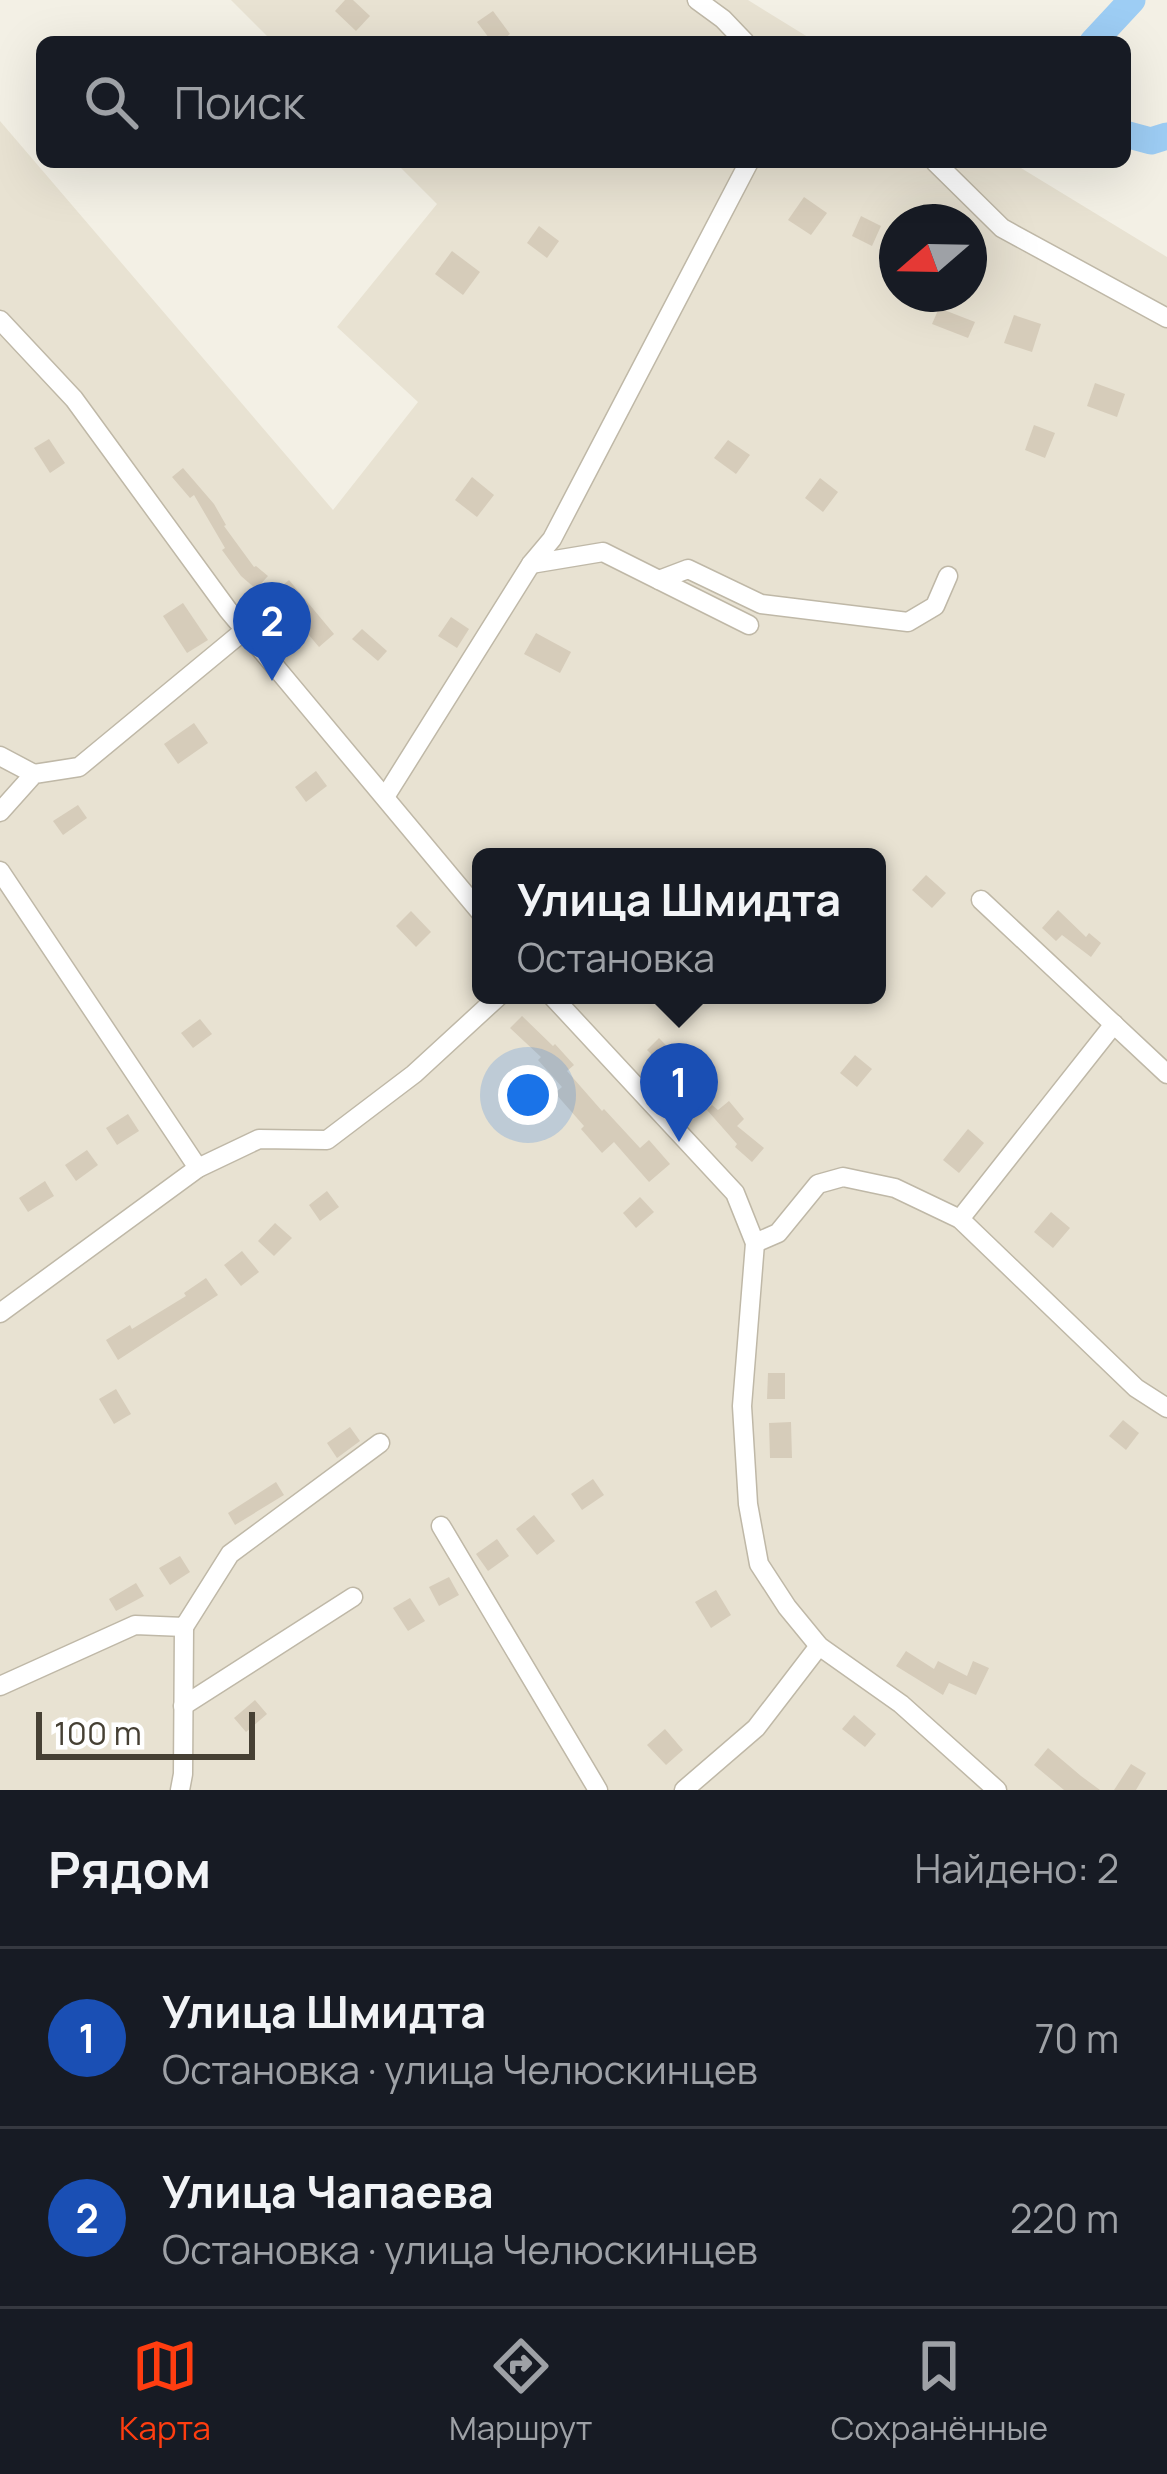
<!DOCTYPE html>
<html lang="ru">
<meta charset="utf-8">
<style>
body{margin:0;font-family:Manrope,sans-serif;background:#242831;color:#f1f3f6}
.compass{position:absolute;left:879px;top:204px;width:108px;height:108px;border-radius:50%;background:#171b24;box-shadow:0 12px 48px #0002;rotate:250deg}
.scale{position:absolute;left:36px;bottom:30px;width:219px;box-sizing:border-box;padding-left:12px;border:6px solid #464034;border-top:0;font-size:33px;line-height:42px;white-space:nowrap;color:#464034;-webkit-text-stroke:9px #fff;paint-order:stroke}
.you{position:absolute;left:528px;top:1095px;width:42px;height:42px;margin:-30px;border:9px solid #fff;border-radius:50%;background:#1a73e8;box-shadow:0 0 0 18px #1a73e833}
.badge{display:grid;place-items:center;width:78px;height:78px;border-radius:50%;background:#ff3d10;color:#fff;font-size:39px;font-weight:700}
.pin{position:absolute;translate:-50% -99px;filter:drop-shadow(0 3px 6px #0008)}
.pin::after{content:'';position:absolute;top:63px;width:42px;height:36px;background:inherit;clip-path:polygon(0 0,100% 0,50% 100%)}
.popup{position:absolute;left:472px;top:848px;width:414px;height:156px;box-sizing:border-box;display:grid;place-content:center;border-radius:18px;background:#171b24;filter:drop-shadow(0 3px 9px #0005);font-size:39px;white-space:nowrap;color:#9ea1a6}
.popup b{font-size:45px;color:#f1f3f6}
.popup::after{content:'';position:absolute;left:50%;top:100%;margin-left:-24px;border:24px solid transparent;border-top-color:#171b24}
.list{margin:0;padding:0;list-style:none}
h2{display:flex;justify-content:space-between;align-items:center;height:156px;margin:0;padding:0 48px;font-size:51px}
h2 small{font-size:39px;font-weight:400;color:#9ea1a6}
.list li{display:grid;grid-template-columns:78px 1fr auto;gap:36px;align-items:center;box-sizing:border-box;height:180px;padding:0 48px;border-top:3px solid #363941}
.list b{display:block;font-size:45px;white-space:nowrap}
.list p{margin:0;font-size:39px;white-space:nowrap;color:#9ea1a6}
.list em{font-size:39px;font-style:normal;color:#9ea1a6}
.icon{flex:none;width:66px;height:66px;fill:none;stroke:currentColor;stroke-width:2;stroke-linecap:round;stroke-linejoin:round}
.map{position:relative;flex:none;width:1167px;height:1790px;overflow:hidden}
.search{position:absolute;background:#171b24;box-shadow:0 12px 48px #0002;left:36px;right:36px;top:36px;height:132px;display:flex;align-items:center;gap:30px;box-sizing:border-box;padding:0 42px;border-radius:18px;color:#9ea1a6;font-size:45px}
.sheet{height:516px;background:#171b24}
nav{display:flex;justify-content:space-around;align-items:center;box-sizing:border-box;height:168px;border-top:3px solid #363941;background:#171b24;font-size:33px;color:#9ea1a6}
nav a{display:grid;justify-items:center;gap:6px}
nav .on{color:#ff3d10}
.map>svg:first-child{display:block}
</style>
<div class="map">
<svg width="1167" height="1790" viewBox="0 0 1167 1790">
<rect width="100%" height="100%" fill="#f3f0e5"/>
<g fill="#e8e2d2" fill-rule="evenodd">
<polygon points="231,0 748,0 816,42 273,42"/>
<path d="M0,121L333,510L418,402L337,327L437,204L395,162H1011L1167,257V1790H0ZM897,222H969V294H897ZM481,857H877V995H481Z"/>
</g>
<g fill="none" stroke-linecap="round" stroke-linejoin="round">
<g stroke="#9dcdf4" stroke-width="27">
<polyline points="1093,42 1132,0"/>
<polyline points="1125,134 1151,141 1167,136"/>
</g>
</g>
<g fill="#d6ccba">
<polygon points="345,0 353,0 370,16 356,31 335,11"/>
<polygon points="493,11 510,34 500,42 492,42 477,22"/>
<polygon points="804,197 827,213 811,235 788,220"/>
<polygon points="861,216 881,226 872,246 852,236"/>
<polygon points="539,226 559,241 547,258 527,243"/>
<polygon points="452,251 480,272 463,295 435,274"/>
<polygon points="939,308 975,322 968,338 932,324"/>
<polygon points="1014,315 1041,324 1032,352 1004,343"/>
<polygon points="1095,383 1125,394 1117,417 1087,406"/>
<polygon points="1034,425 1055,433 1045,458 1025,450"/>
<polygon points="49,439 65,463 50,473 34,448"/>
<polygon points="728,440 750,455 736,474 714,458"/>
<polygon points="183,468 214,504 226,525 224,526 254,567 256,566 268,576 256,589 241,576 222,550 225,548 194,495 190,498 172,477"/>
<polygon points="472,477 494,495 477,517 455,500"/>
<polygon points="820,478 838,492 823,512 805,498"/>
<polygon points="289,580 334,634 319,647 303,628 307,625 276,591"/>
<polygon points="183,603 208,640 187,653 163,616"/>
<polygon points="451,617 469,629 457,648 438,636"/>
<polygon points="362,629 387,651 378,661 352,639"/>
<polygon points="536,633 571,652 560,673 524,654"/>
<polygon points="194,723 208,743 178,764 164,744"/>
<polygon points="316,771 327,786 306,802 295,787"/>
<polygon points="78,805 87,818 63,835 53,821"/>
<polygon points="926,875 946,893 932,908 912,890"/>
<polygon points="1058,910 1086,937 1089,933 1101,943 1091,957 1062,935 1056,941 1042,928"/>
<polygon points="411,911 431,932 416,947 396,926"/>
<polygon points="522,1016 553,1046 555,1044 574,1065 567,1071 602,1111 604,1109 640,1148 649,1140 670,1164 649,1182 614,1142 602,1153 581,1129 584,1126 555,1093 562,1087 538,1060 541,1057 510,1028"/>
<polygon points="200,1019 212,1034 193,1048 181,1033"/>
<polygon points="659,1038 688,1068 690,1066 710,1084 697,1098 647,1050"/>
<polygon points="855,1055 872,1069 857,1087 840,1073"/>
<polygon points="729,1101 744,1119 737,1126 764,1148 752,1162 735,1147 737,1144 707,1110 712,1105 718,1110"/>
<polygon points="128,1114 139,1131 117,1145 106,1128"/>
<polygon points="968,1129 984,1143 959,1173 943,1160"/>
<polygon points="87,1150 98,1165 76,1181 65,1165"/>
<polygon points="45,1181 54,1196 28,1212 19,1198"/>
<polygon points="327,1191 339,1207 320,1221 309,1205"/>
<polygon points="640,1197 654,1212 636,1228 623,1213"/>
<polygon points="1051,1212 1070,1228 1053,1248 1034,1232"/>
<polygon points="275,1223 292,1238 274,1256 258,1241"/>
<polygon points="242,1251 259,1272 241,1286 224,1265"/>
<polygon points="206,1278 218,1295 118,1360 106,1340 130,1325 132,1329 186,1296 184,1293"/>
<polygon points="768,1373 785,1373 785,1399 767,1399"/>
<polygon points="116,1389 131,1414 114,1424 99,1399"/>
<polygon points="1123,1420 1139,1433 1126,1450 1109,1436"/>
<polygon points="791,1422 792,1458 770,1458 769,1423"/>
<polygon points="350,1427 360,1441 337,1458 327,1443"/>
<polygon points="593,1479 604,1495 582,1510 571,1494"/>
<polygon points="276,1482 284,1495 235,1525 228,1513"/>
<polygon points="534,1515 555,1541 537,1555 516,1529"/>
<polygon points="497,1539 509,1556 488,1571 476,1554"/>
<polygon points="180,1556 190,1572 170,1585 159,1568"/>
<polygon points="449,1577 459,1595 439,1606 429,1587"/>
<polygon points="136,1583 144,1596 116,1611 109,1599"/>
<polygon points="716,1590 731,1615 711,1628 695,1602"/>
<polygon points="410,1598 425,1621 408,1631 393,1608"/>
<polygon points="906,1651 934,1669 938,1661 967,1676 973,1661 989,1668 976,1695 949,1683 943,1695 896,1666"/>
<polygon points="255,1700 267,1714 246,1732 234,1718"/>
<polygon points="854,1715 876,1734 865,1747 842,1729"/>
<polygon points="665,1729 683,1750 666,1765 647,1745"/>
<polygon points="1048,1748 1081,1776 1100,1790 1064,1790 1034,1765"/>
<polygon points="1131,1764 1146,1773 1136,1790 1114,1790"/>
</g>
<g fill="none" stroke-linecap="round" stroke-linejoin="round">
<g stroke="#bfb8a7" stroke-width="21">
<g id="minor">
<polyline points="697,0 723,19 745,42"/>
<polyline points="935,162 1002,228 1167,318"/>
<polyline points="0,320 74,399 228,610 481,913"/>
<polyline points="531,564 603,552 749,625"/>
<polyline points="659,580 688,569 761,604 908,622 935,606 948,576"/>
<polyline points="0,756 34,774"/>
<polyline points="385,797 531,564 552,539 749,162"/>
<polyline points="0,812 34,774 79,767 246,629"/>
<polyline points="0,871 198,1168"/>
<polyline points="981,900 1167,1074"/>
<polyline points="551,995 735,1193 755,1243 742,1406 748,1504 759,1564 787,1607 819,1646 901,1704 997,1790"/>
<polyline points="960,1219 1114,1024"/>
<polyline points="755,1243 778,1233 818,1184 843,1177 895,1188 960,1219 1136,1388 1167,1408"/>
<polyline points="0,1313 198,1168 259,1139 327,1140 414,1074 500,995"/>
<polyline points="441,1526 598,1790"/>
<polyline points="0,1686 135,1625 184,1627 230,1554 380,1443"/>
<polyline points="183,1706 353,1597"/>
<polyline points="180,1790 183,1774 184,1627"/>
<polyline points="684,1790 756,1728 819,1646"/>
</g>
</g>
<use href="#minor" stroke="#fff" stroke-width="18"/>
</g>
</svg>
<svg class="compass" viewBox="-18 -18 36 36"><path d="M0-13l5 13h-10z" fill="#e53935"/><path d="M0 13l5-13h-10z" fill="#9ea1a6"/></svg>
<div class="scale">100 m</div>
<div class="you"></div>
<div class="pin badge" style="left:679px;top:1142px;background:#1a4fb4">1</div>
<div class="popup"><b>Улица Шмидта</b>Остановка</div>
<div class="pin badge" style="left:272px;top:681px;background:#1a4fb4">2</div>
<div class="search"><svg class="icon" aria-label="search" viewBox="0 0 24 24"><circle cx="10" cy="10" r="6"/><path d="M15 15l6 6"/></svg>Поиск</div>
</div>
<section class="sheet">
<h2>Рядом<small>Найдено: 2</small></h2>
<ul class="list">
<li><span class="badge" style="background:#1a4fb4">1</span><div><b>Улица Шмидта</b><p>Остановка · улица Челюскинцев</p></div><em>70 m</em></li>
<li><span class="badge" style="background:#1a4fb4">2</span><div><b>Улица Чапаева</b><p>Остановка · улица Челюскинцев</p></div><em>220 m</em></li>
</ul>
</section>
<nav>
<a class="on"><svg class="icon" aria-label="map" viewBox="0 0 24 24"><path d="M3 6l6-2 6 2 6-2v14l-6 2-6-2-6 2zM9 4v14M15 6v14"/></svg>Карта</a>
<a><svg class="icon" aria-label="directions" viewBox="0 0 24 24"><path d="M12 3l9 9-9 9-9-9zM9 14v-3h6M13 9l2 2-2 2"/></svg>Маршрут</a>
<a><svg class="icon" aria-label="saved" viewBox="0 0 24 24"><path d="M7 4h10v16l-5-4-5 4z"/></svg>Сохранённые</a>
</nav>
